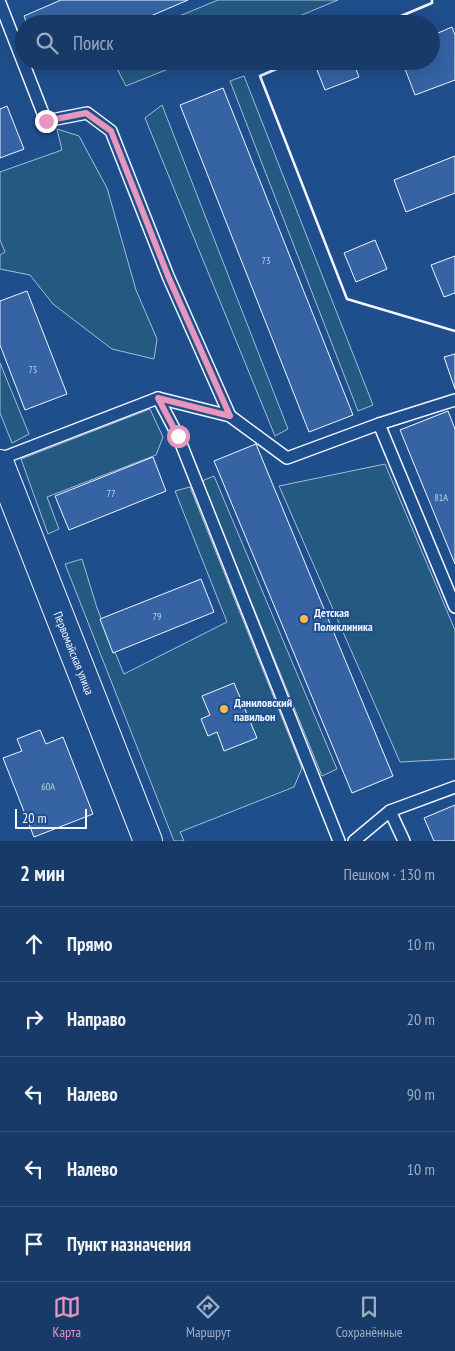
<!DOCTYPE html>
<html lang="ru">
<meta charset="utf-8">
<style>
body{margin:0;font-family:"PT Sans Narrow",sans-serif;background:#20416f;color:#f1f3f6}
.scale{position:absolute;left:15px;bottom:12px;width:72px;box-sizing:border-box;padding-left:5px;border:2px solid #f2f6ff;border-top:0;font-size:14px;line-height:18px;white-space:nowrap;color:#f2f6ff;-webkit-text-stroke:4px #1f4e8c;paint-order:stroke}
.stop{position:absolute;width:15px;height:15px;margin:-11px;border:4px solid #e797bd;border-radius:50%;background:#fff}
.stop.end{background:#e797bd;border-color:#fff;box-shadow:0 1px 5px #0008}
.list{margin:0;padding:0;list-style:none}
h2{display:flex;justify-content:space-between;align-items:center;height:65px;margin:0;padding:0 20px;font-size:21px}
h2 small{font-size:16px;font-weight:400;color:#9eadc0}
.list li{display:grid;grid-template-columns:32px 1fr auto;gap:15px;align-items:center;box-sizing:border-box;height:75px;padding:0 20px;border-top:1px solid #36547d}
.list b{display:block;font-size:19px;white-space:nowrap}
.list em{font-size:16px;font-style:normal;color:#9eadc0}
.icon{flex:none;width:28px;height:28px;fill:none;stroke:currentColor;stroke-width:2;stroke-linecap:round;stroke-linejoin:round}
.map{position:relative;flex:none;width:455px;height:841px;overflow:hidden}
.search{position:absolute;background:#173a69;box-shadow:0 5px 20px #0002;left:15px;right:15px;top:15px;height:55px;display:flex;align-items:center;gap:12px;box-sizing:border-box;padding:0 18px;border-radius:28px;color:#9eadc0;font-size:19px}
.sheet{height:440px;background:#173a69}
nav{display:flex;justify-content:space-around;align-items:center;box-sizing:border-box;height:70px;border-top:1px solid #36547d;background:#173a69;font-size:14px;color:#9eadc0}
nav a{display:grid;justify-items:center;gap:2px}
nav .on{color:#e797bd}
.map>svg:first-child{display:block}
</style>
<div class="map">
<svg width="455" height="841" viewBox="0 0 455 841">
<rect width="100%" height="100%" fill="#1f4e8c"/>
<g fill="#245a82" stroke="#a8bbd7">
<polygon points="218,0 338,0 280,24 160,24"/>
<polygon points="113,61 188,61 126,86"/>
<polygon points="244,76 373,405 358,411 230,81"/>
<polygon points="162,105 288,429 275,436 145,118"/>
<polygon points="57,129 79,136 107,188 136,290 157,339 154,359 112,349 53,304 30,275 0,269 0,255 5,252 0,240 0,172 62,150"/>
<polygon points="0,363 29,434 12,443 0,413"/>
<polygon points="150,409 163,437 156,455 47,497 59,529 48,534 21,459"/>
<polygon points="385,464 455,630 455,759 400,762 279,486"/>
<polygon points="214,476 337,769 322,776 202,481"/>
<polygon points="190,487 302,768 294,787 180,832 184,841 174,841 65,564 82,559 97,608 124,674 227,622 175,491"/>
</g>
<g fill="#3563a3" stroke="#f2f6ff">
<polygon points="61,0 188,0 132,24 27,24 24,16"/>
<polygon points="452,27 455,35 455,80 415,95 402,61 431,61 431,44 433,43 431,36"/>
<polygon points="341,61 353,61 359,77 325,90 317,70"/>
<polygon points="223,88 353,415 309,432 180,105"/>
<polygon points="7,106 24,149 0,158 0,109"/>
<polygon points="455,156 455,193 406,212 394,180"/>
<polygon points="375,240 387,269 356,282 344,253"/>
<polygon points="455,256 455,293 444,297 431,265"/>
<polygon points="27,291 67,394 25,410 0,345 0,301"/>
<polygon points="455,354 455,389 444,357"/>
<polygon points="448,411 455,429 455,564 400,430"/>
<polygon points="256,444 393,776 352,793 214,461"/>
<polygon points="153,457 166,491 69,530 55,496"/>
<polygon points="201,579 214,612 113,653 100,619"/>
<polygon points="234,683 257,738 224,751 217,732 208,736 201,719 210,715 202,696"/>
<polygon points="40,730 46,744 63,737 93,814 34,837 3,758 22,751 17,739"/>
<polygon points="455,805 455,841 434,841 424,818"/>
</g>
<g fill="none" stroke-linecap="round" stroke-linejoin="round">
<g stroke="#f2f6ff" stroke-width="14">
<g id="lane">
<polyline points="0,3 46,121 87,113 111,131 168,276 230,416"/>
<polyline points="158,398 178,436 339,841"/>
<polyline points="379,424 455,607"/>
<polyline points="0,459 158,398 230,416 287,458 379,424 455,400"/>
<polyline points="390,811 455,787"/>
<polyline points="354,841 390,811 404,841"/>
</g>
</g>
<g stroke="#f2f6ff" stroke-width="30">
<polyline id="secondary" points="0,464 148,841"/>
</g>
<use href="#lane" stroke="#1f4e8c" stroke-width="11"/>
<use href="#secondary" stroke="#1f4e8c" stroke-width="28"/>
<g stroke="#f2f6ff" stroke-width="2.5">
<polyline points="382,24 432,3 432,0"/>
<polyline points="295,61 260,76 347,299 455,331"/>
</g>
</g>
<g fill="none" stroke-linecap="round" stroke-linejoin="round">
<polyline stroke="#e797bd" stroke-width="6" points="46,121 86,113 111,131 168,276 230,416 158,398 178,436"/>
</g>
<g fill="#ffb74d" stroke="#1f4e8c" stroke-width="2">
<circle cx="304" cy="619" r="5"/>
<circle cx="224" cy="709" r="5"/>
</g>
<g text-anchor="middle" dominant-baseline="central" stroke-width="4" stroke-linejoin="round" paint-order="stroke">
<g font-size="10" fill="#c3d1e8">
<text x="266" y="260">73</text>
<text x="33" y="369">75</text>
<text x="111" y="493">77</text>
<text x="441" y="497">81А</text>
<text x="157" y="616">79</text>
<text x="48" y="786">60А</text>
</g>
<g font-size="12" font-weight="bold" fill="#f2f6ff" stroke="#1f4e8c" text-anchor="start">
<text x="314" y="612">Детская<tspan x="314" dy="14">Поликлиника</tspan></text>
<text x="234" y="702">Даниловский<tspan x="234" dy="14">павильон</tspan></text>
</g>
<g font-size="12" fill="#f2f6ff" stroke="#1f4e8c">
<text transform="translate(74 653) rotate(68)">Первомайская улица</text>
</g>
</g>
</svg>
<div class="scale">20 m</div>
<div class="stop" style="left:178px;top:436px"></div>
<div class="stop end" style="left:46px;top:121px"></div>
<div class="search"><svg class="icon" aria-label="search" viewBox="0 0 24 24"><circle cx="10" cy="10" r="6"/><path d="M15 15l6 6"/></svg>Поиск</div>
</div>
<section class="sheet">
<h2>2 мин<small>Пешком · 130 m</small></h2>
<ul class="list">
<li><svg class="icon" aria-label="ahead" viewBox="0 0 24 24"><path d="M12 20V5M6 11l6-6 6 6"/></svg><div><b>Прямо</b></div><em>10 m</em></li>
<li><svg class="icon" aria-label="right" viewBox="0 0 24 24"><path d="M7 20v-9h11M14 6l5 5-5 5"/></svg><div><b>Направо</b></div><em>20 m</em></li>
<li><svg class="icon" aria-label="left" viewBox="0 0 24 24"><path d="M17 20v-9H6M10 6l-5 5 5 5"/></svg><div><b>Налево</b></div><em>90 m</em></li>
<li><svg class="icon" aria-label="left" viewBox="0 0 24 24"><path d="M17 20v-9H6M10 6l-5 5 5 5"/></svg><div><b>Налево</b></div><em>10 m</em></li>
<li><svg class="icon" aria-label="arrive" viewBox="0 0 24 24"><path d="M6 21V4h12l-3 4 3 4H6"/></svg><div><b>Пункт назначения</b></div></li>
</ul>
</section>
<nav>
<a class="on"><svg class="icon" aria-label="map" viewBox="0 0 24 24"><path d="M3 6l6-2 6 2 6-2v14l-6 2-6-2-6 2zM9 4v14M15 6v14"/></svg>Карта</a>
<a><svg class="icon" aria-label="directions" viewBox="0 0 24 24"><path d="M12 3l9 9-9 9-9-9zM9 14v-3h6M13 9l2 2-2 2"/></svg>Маршрут</a>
<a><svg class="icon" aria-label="saved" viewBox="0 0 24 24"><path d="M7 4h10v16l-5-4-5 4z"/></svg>Сохранённые</a>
</nav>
